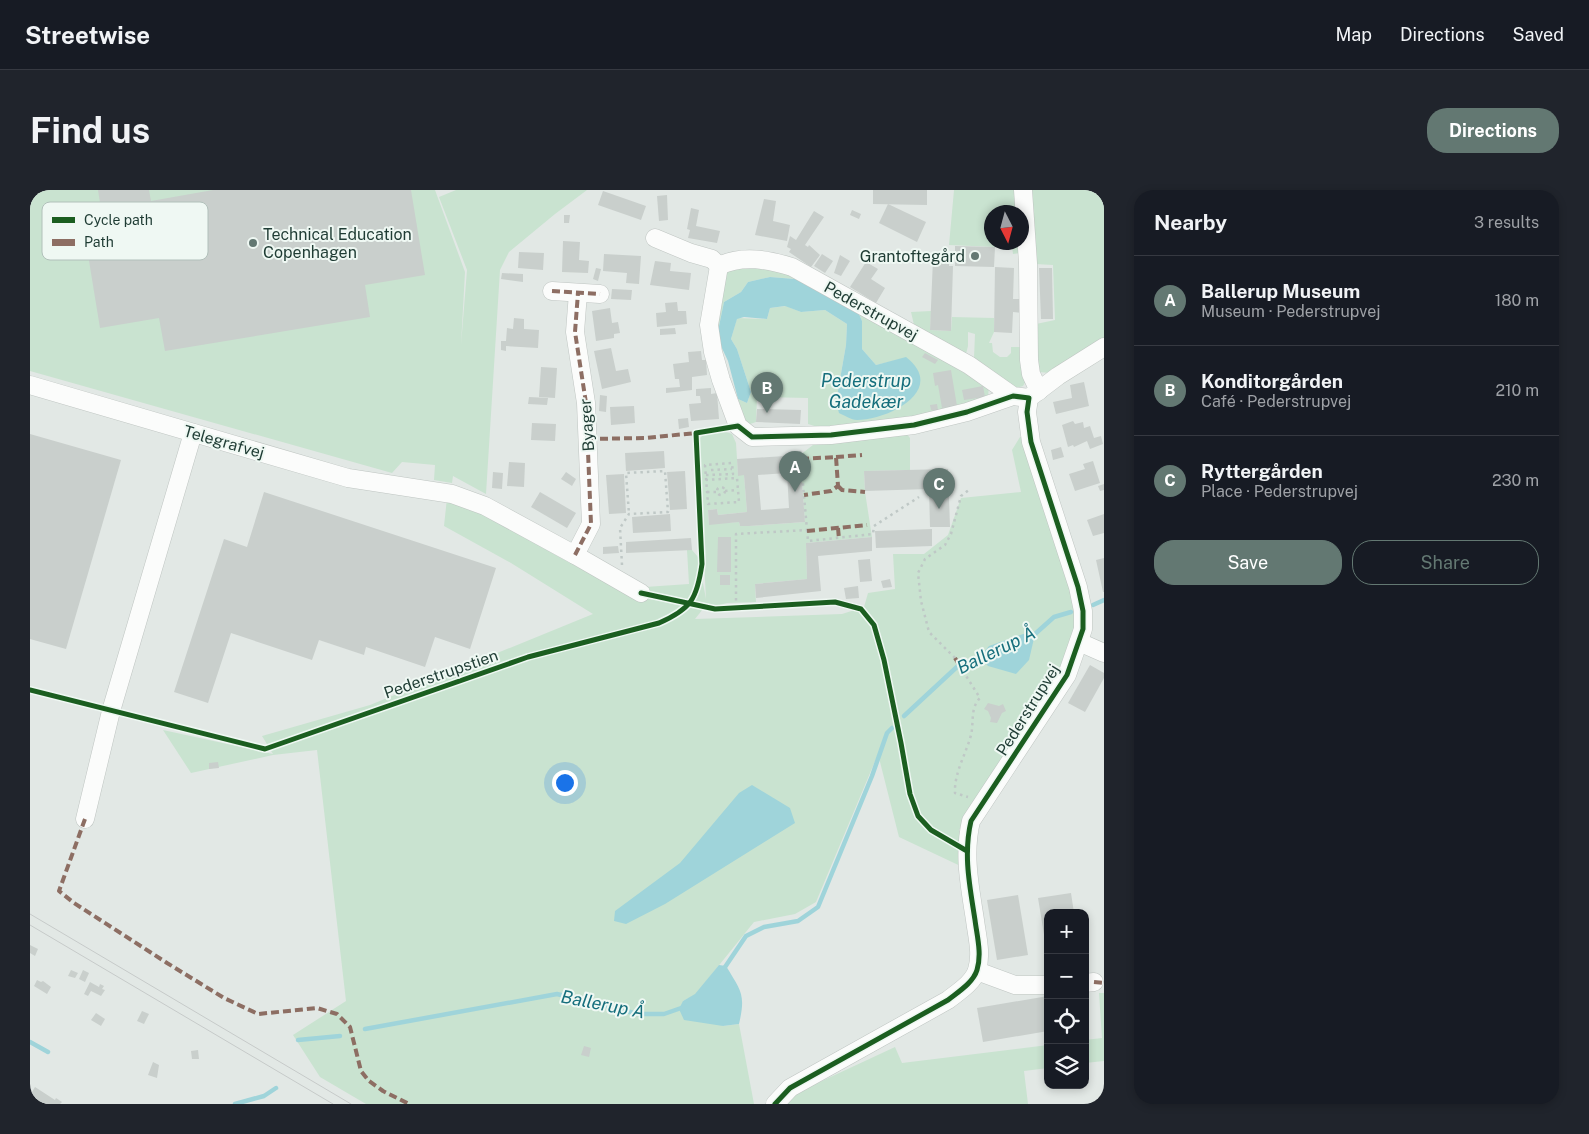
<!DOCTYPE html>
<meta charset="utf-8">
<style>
body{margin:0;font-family:"Public Sans",sans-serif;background:#20242c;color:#f1f3f6}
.controls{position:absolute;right:15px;bottom:15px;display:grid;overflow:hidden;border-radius:10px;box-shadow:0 2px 8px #0003}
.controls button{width:45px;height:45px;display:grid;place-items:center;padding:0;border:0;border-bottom:1px solid #363941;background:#171b24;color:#f1f3f6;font:25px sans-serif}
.compass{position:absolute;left:954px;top:15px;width:45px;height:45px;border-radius:50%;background:#171b24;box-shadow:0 2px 8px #0003;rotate:174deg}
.you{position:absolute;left:534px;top:592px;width:18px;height:18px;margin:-12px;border:4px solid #fff;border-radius:50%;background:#1a73e8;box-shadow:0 0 0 8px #1a73e833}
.badge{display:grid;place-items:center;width:32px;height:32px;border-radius:50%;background:#637872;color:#fff;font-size:16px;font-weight:700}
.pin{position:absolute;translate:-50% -41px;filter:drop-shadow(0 1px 2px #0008)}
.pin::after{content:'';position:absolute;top:26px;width:18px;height:15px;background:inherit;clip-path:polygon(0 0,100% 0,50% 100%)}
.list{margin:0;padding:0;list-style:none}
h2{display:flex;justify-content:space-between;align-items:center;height:65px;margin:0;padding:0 20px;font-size:21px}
h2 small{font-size:16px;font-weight:400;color:#9ea1a6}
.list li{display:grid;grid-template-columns:32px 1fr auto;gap:15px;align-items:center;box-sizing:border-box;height:90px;padding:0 20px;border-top:1px solid #363941}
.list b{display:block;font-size:19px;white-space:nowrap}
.list p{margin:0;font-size:16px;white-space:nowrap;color:#9ea1a6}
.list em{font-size:16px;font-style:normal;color:#9ea1a6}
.actions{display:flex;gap:10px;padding:15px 20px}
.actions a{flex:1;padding:11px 0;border:1px solid #637872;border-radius:20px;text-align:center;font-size:18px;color:#637872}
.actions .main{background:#637872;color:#fff}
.icon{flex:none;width:28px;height:28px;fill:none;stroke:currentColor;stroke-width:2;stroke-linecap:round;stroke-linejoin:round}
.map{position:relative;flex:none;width:1074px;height:914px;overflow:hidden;border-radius:20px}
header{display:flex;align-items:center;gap:30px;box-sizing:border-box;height:70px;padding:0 25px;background:#171b24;border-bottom:1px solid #363941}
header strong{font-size:24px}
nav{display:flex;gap:28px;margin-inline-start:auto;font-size:18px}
.intro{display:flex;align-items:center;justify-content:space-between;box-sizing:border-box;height:120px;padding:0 30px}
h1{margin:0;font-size:35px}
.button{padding:12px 22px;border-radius:20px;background:#637872;color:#fff;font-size:18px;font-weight:700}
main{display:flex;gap:30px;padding:0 30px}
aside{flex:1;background:#171b24;border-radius:20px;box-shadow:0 2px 8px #0003}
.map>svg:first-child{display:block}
</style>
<header>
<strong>Streetwise</strong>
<nav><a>Map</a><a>Directions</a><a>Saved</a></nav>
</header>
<div class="intro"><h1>Find us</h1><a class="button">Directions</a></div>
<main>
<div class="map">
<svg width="1074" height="914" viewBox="0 0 1074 914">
<rect width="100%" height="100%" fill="#e2e8e5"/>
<g fill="#c9e3d0">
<polygon points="0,0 405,0 435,82 431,155 437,80 409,7 426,0 557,0 525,24 479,62 470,80 456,304 423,286 422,293 404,290 405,275 372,272 362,283 0,181"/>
<polygon points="924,0 987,0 989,22 962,22 962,52 990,53 990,63 983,64 982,56 965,57 919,55"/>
<polygon points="998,0 1074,0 1074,149 1020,183 1009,182 1006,134 1025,130 1023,75 1005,74"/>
<polygon points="740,75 765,89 740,87 718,92 711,102 694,112 688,141 683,132 694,85 702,76"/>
<polygon points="756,116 771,122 795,120 817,134 816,155 806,212 876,168 846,175 832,159 832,131 828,122 959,197 958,206 895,226 794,239 778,234 778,208 727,207 726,232 717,235 708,209 717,213 721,202 707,159 701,149 707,128 737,129 740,118"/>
<path d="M901,121L900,140L921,141L922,127L964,128V142L959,153H962L963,162L970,167H977L981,163V157H991L996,191L993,196C975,203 957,179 944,168L945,144L938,142V156L936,164L885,139L881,122Z"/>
<path d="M874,241L880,248V280L834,281L835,302L842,347L776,353L777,389L725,394L726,412L697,413L686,416L677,414L665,429L812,424L834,417L838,403L865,399L863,364H894L918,345L931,308L991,302L982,260L990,247H995L1046,413L1048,436L1041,457L1012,511L929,640L941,681L869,647L848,564L786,712L765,724L724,732L665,805L653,811L693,836L709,834L724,914H336L290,887L263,845L316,811L287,560L243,565L161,583L133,540L243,564L232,546L340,515L563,424L481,373L414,336L417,308L451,324L611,412L615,397L659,394L657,360H662L668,367L676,409L668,251C674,239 691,240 702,244L706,253L708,285H714L717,322L688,325L687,319L678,320L679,334L709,332L710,336H719L775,332L770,265L783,255Z"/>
<polygon points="1069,803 1074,803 1074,871 1055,873 1055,850 1072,848"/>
<polygon points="1018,855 1018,878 994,881 998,914 754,914 764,904 865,857 872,873"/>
</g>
<g fill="#9fd4da">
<path d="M740,87L765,89L789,99L828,122L832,131V159L846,175L876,167C918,200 858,230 827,230C821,230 814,225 809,223L806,212L816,155L817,134L795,120L771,122L755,116L740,118L737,129L714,127L707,129L701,149L707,159L721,202L717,213L708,209L698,171L690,154L688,141L694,112L711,102L718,92Z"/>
<polygon points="993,444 1005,444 999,470 986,484 958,476 950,467 959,456"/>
<polygon points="722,595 760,618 765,633 635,714 596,734 584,731 585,721 650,673 709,603"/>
<path d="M689,775L696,776C711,801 716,804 709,834L693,836L654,830L649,819L653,811L665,804Z"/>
</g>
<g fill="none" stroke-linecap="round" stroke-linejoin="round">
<g stroke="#9fd4da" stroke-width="4.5">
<polyline points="1063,415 1074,410"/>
<polyline points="1000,446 1005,444 1024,427 1041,422"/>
<polyline points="874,526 929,475 954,466"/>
<polyline points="693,780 716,746 734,737 768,731 788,717 842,586 857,543 862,538"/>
<polyline points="335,839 527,804 608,824 634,824 654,817"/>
<polyline points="268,850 310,846"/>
<polyline points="0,852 18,862"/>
<polyline points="205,914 234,906 246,898"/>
</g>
</g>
<g fill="#c9cfcc" fill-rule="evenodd">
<polygon points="68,0 119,0 121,11 183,0 381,0 395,85 335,95 340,127 135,161 129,128 70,138 51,22 71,19"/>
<polygon points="843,0 897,0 897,15 843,14"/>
<polygon points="573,1 616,16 611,30 568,15"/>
<polygon points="637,5 638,30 629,31 627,6"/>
<polygon points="734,9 746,11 743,31 760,35 757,51 725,45"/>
<polygon points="858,14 896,32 887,52 849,33"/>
<polygon points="661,18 669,20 666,36 690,41 687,53 658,48 660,40 657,39"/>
<polygon points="822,20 831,24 829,29 820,25"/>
<polygon points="784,21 794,27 775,55 778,57 779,55 790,65 781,77 759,62 761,59 757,57 760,46 766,50"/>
<polygon points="534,25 540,25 539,33 534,33"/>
<polygon points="533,51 550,52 549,70 559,71 558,83 532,82"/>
<polygon points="925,56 965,57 964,77 925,76"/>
<polygon points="489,62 514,63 513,80 488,78"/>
<polygon points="574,64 611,66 609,94 596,93 597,83 573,81"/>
<polygon points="792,64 803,71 795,83 784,76"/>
<polygon points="810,65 820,71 811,86 804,83"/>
<polygon points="903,69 919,70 919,76 923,76 921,141 900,140"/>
<polygon points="625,71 641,73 640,81 661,83 659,100 620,95"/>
<polygon points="836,72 848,79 841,89 855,98 846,113 820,97"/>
<polygon points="965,77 984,78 983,109 992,109 992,123 983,122 982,143 964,142"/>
<polygon points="566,78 571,79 568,91 563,89"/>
<polygon points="1009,78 1022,78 1023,129 1011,129"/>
<polygon points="472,83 493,84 493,92 471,89"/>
<polygon points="582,99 602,100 601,110 581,109"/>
<polygon points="647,112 648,121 656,121 657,134 627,137 626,123 636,122 635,113"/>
<polygon points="580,118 582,133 588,132 590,143 584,144 584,148 566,151 562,121"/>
<polygon points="484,128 494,129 494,139 509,140 508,158 476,156 476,161 471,160 471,151 476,151 477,138 483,139"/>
<polygon points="645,138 646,144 630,145 630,139"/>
<polygon points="581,158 586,181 598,179 601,192 572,199 564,161"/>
<polygon points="671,161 672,170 676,170 677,185 662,187 662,200 636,203 636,198 650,197 649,189 645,189 643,174 659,172 658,162"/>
<polygon points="895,163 908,170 905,174 892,167"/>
<polygon points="511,177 527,178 525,208 509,207"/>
<polygon points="921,180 927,216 912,218 908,195 905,196 903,183"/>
<polygon points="1054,192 1059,216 1026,224 1023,212 1042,208 1040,195"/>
<polygon points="953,196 955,207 934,210 932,200"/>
<polygon points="681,198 681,204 687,203 689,229 661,231 659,214 671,213 670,206 666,206 666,199"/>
<polygon points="570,205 577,206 576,222 569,221"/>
<polygon points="499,207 518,208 517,215 498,214"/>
<polygon points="907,214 908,220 901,220 900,215"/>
<polygon points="604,216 605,233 581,235 580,217"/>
<polygon points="727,219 771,220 770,234 726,232"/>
<polygon points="658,228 659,237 649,239 648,229"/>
<polygon points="1043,231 1045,234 1053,232 1054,238 1060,236 1064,248 1071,246 1073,254 1060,259 1057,251 1044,257 1043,255 1038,257 1032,235"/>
<polygon points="502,233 526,234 525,251 501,250"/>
<polygon points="0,244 91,270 36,459 0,449"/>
<polygon points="1031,257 1034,267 1023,270 1021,260"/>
<polygon points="634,261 635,278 596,281 595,263"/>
<path d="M770,265L775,332L719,336H710L709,332L679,335L678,320L687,319L688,325L717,322L714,285L708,286L707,269ZM757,283L759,318L731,320L728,285Z"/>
<polygon points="1063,271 1070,293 1045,301 1039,284 1055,279 1053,274"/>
<polygon points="479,272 495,273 494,297 477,296"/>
<polygon points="918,279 920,337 900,337 899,299 835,301 834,281"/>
<polygon points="655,281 657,319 640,320 637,282"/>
<polygon points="463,282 473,283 472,299 462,298"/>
<polygon points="536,282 546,289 542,296 531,289"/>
<polygon points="594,284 596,323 579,324 576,285"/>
<polygon points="1074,294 1074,300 1070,301 1068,296"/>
<polygon points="234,302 466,378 440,459 405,447 395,477 336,457 334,465 289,450 282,470 201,443 178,513 144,502 194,349 217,357"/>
<polygon points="510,302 546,323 537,338 501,317"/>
<polygon points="640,324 641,341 603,343 602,327"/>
<polygon points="1074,324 1074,343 1063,346 1057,330"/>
<polygon points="902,339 902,356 846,358 845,341"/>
<polygon points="688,347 701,347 701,382 687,382"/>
<polygon points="842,347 842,361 788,366 791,401 726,408 725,394 777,389 776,353"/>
<polygon points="661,348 662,360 596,363 596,352"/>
<polygon points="588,356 589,363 573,364 573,357"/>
<polygon points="1074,368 1074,402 1073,402 1066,370"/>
<polygon points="840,369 842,391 830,392 828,370"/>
<rect x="690" y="385" width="10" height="10"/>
<polygon points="860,389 862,397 853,398 851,391"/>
<polygon points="828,396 829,408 816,409 814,398"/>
<polygon points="1060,475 1074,483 1074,488 1055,522 1038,513"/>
<polygon points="958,513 969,516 973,514 976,521 972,523 967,533 960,532 961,528 958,521 954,519"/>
<polygon points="188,572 189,578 179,579 179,573"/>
<polygon points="1041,703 1044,723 1018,723 1017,763 1008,708"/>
<polygon points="988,705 998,765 967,770 957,710"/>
<polygon points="0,755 8,759 5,766 0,763"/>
<polygon points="41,780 48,783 45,788 38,786"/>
<polygon points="53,780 59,783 55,792 49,789"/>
<polygon points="7,790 11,792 13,791 21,797 17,804 4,796"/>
<polygon points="60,792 69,797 70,794 74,796 72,799 75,800 71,806 61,801 58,806 54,804"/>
<polygon points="1018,806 1018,841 953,852 947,818"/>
<polygon points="112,821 119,824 114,834 107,831"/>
<polygon points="66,823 75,829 71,836 61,830"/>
<polygon points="554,856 561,858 559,867 551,865"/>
<polygon points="168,860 169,869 162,869 161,861"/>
<polygon points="123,872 129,875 127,888 118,885"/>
<polygon points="5,897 25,910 26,908 32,912 30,914 0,914 0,901 2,902"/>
</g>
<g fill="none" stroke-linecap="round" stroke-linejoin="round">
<g stroke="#bfc5c2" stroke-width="19">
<g id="minor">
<polyline points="993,0 998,73 999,170 1001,184 1009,201"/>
<polyline points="625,48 661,63 682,69 689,76"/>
<polyline points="522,101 570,104"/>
<polyline points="0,195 318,288 422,304 455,316 545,365 611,403"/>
<path d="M983,206L939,175L762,77C739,70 713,64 689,76L679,135L683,162L691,190L708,236L722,247L801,245L884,235L937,222L983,206L999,208"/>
<polyline points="545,365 561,334 556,213 545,142 548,103"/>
<polyline points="1049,452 1074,463"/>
<polyline points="55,629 81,521 163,243"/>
<polyline points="947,781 985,795 1018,795"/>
<polyline points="1055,793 1064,792"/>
<path d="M745,914L760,898L918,810C928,802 943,793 947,780C952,764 947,746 945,730C940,697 933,665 941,631L1037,485L1053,439V421L1048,397L1001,252L997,222L999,208L1028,186L1074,157"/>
</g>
</g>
<g stroke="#bfc8c6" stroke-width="2.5" stroke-dasharray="2.5 4" stroke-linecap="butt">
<polyline points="681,280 702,279"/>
<polyline points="676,285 703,284 702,273 675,275 678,314 709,312 707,288 676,290"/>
<circle cx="691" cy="301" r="4"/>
<polyline points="695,301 708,300"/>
<polyline points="677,302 687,302"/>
<polyline points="777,340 778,351 843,344 844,336 889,307"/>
<polyline points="592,375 590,338 599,324 638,322 635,281 596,283 599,324"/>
<polyline points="706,417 706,344 777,340 770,260"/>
<polyline points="925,468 899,442 891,411 888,383 895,369 915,355 921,344 931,306 940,299"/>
<path d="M933,481L950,508C940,518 944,533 941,545C936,564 924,583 925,603L938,607"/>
</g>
<use href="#minor" stroke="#fbfcfb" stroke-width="18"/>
<g stroke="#c6cac9" stroke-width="1">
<polyline points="0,724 321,914"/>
<polyline points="0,735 303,914"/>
</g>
<g stroke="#8d6e63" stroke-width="4" stroke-dasharray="8 4" stroke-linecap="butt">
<polyline points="522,101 570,104"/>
<polyline points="558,249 615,248 666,243"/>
<polyline points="806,267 832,265"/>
<polyline points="771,269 806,267 808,296 801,301 774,305"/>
<polyline points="808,296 812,300 835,302"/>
<polyline points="808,338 809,349"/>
<polyline points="777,341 837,335"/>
<polyline points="545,365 561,334 556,213 545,142 548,103"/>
<polyline points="925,468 933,481"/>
<polyline points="55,629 29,701 44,713 137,773 194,808 228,824 287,818 307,824 320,837 331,881 339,891 353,901 379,914"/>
<polyline points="1064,792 1074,793"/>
</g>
<g stroke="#eff8f3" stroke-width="8">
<g id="cycleway">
<polyline points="611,403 685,419 805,412 831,419 844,435 854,470 871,553 880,604 888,626 901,640 937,661"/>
<path d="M0,500L235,559L498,467L629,433C661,419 667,409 672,374L666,243L708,236L722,247L801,245L884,235L937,222L983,206L999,208L997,222L1001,252L1048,397L1053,421V439L1037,485L941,631C933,665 940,697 945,730C947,746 952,764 947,780C943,793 928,802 918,810L760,898L745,914"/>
</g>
</g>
<use href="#cycleway" stroke="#1b5e20" stroke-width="5"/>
</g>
<g fill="#637872" stroke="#eff8f3" stroke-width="2">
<circle cx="223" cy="53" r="5"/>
<circle cx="945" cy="66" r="5"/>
</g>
<g text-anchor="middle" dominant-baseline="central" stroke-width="4" stroke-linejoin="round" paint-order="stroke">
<g font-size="16" fill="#1f3c34" stroke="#eff8f3" text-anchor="start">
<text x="233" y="44">Technical Education<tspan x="233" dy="18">Copenhagen</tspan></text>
<text x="935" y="66" text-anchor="end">Grantoftegård</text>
</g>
<g font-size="16" fill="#1f3c34" stroke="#eff8f3">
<text transform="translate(841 121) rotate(29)">Pederstrupvej</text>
<text transform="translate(557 235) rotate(-94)">Byager</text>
<text transform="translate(194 252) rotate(16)">Telegrafvej</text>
<text transform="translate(411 484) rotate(-19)">Pederstrupstien</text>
<text transform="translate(998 520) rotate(-58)">Pederstrupvej</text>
</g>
<g font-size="18" font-style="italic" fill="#156e7c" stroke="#eff8f3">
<text x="836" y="190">Pederstrup<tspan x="836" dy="21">Gadekær</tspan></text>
<text transform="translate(966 460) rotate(-26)">Ballerup Å</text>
<text transform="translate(573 814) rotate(11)">Ballerup Å</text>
</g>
</g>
<rect x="12" y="12" width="166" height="58" rx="8" fill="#eff8f3" stroke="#b1c0ba" stroke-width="1"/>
<rect x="22" y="27" width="23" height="6" fill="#1b5e20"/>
<rect x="22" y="49" width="23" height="7" fill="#8d6e63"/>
<g font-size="14" fill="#1f3c34">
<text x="54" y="35">Cycle path</text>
<text x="54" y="57">Path</text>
</g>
</svg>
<div class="controls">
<button>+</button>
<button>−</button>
<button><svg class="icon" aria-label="locate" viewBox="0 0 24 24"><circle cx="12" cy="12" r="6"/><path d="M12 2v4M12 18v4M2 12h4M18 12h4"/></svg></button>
<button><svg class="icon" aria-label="layers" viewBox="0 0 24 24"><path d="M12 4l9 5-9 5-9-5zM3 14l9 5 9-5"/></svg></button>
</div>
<svg class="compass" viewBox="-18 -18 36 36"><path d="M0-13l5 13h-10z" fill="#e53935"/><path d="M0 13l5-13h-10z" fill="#9ea1a6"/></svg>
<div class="you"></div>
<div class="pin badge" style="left:765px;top:302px">A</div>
<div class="pin badge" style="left:737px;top:223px">B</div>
<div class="pin badge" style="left:909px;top:319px">C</div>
</div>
<aside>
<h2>Nearby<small>3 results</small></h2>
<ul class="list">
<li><span class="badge">A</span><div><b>Ballerup Museum</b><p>Museum · Pederstrupvej</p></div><em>180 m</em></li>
<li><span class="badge">B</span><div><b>Konditorgården</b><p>Café · Pederstrupvej</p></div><em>210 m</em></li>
<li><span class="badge">C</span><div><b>Ryttergården</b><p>Place · Pederstrupvej</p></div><em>230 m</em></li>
</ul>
<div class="actions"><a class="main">Save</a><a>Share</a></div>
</aside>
</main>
